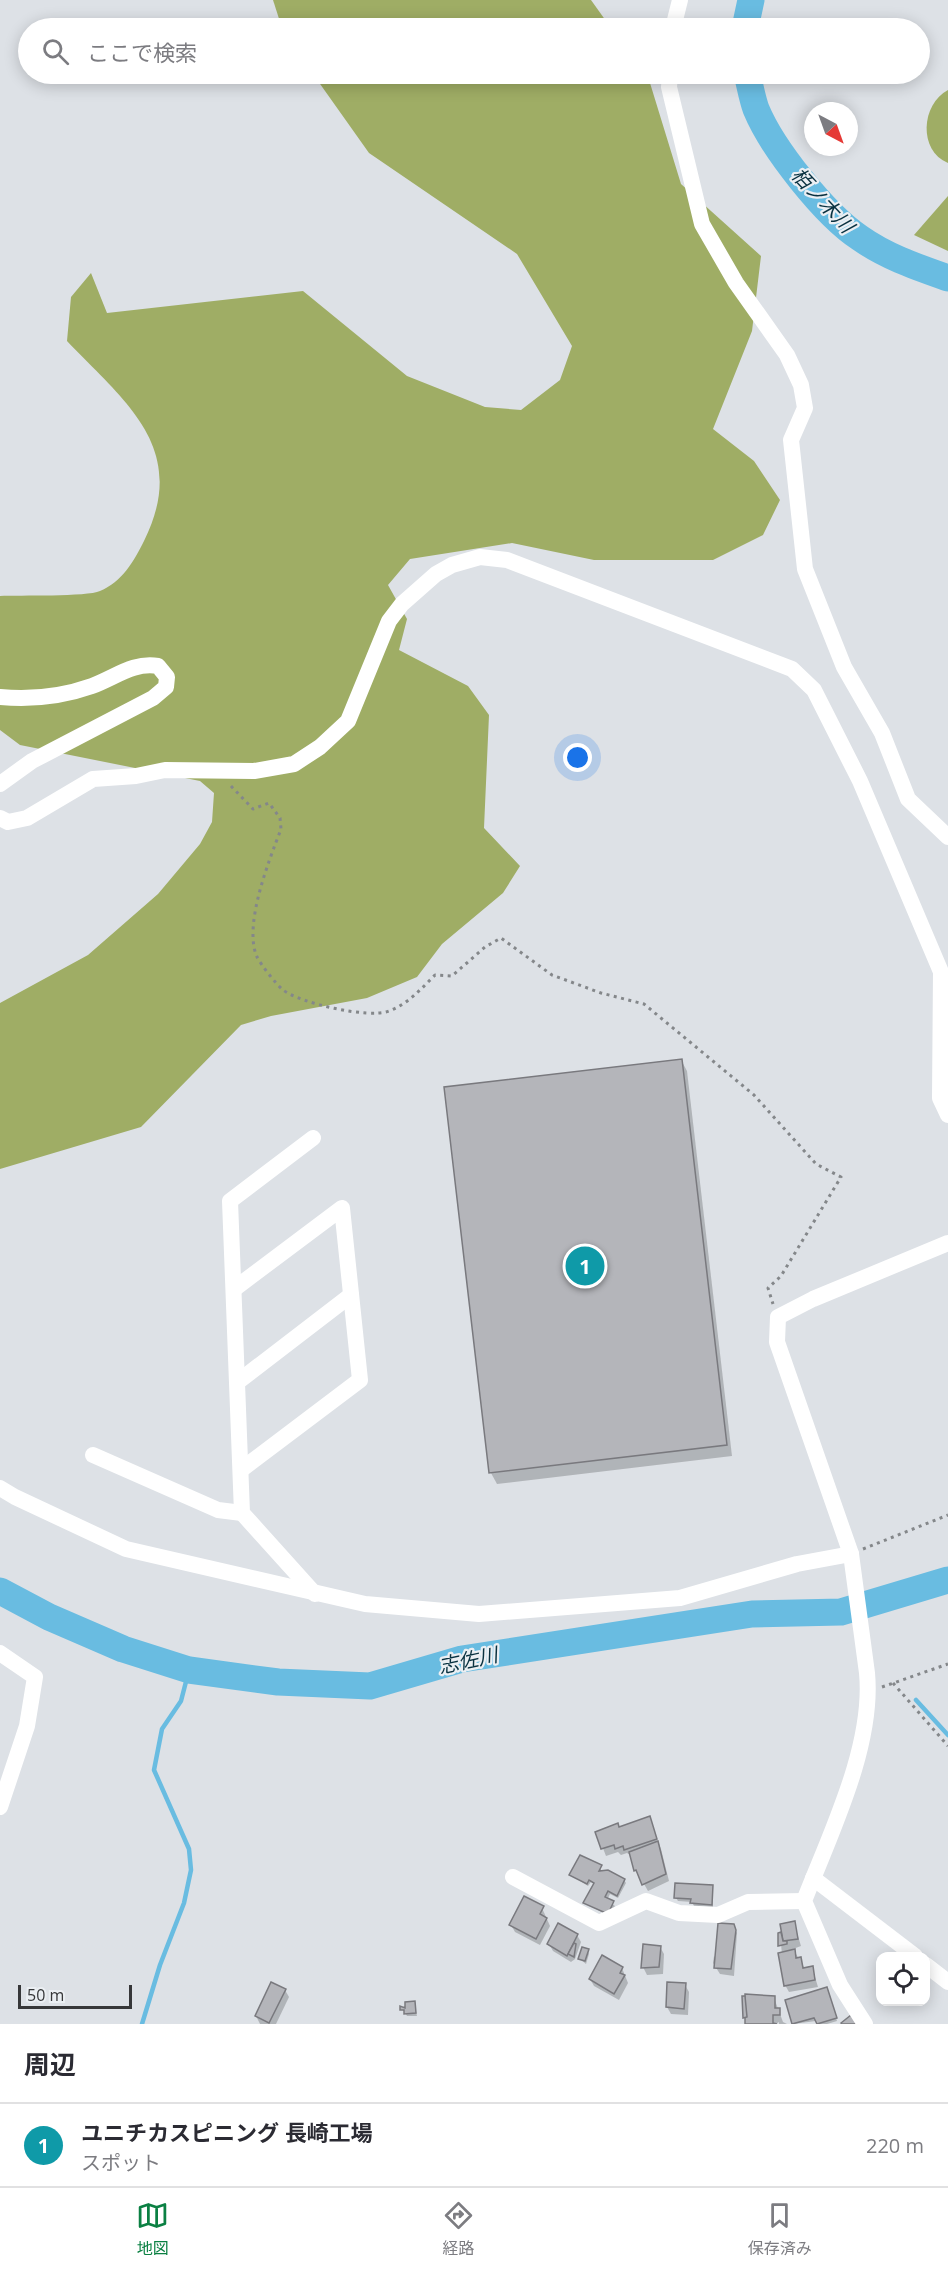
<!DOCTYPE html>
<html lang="ja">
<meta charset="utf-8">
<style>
body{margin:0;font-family:"Open Sans","Noto Sans JP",sans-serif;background:#f2f2f3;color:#2b2b33}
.controls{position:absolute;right:18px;bottom:18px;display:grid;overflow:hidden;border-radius:12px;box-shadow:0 3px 15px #0003}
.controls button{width:54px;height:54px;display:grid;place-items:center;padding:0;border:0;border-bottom:2px solid #e1e1e2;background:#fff;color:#2b2b33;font:30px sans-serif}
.compass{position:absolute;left:804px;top:102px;width:54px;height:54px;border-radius:50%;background:#fff;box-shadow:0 3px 15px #0003;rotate:139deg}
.scale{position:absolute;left:18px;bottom:15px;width:114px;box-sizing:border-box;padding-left:6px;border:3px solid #363739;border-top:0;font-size:16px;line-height:21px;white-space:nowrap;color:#363739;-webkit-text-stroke:4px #ebeff3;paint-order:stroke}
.you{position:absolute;left:578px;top:758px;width:21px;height:21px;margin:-15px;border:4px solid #fff;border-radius:50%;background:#1a73e8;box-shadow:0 0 0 9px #1a73e833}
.badge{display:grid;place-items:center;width:39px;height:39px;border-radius:50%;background:#0b8043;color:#fff;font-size:20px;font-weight:700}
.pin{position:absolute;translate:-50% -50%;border:3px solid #fff;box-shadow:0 2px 6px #0006}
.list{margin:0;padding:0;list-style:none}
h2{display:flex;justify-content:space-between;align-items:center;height:78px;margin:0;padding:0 24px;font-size:26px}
h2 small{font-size:20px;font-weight:400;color:#7c7c81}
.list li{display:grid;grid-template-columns:39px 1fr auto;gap:18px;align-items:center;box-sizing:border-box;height:84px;padding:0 24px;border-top:2px solid #e1e1e2}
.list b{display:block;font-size:22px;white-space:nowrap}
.list p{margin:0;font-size:20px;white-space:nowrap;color:#7c7c81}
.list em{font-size:20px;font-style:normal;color:#7c7c81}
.icon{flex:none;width:33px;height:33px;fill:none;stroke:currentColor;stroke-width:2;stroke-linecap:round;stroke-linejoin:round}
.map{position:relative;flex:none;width:948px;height:2024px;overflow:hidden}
.search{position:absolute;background:#fff;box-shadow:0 3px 15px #0003;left:18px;right:18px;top:18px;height:66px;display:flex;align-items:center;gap:15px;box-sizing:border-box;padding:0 21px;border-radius:33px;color:#7c7c81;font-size:22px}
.sheet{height:162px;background:#fff}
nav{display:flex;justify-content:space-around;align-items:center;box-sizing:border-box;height:84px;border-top:2px solid #e1e1e2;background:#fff;font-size:16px;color:#7c7c81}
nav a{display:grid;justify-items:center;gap:3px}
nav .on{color:#0b8043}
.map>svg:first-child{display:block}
</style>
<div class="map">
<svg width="948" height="2024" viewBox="0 0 948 2024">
<rect width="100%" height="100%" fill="#dde1e6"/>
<g fill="#9fad65">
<polygon points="273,0 591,0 611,28 282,28"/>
<path d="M313,74H643L650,83L681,184L761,256L752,331L713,429L754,461L780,500L763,535L713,560H594L512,543L410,559L388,585L407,619L399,650L468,686L489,715L484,828L520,866L503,893L442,944L417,977L367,998L271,1016L241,1025L141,1127L0,1169V1003L88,955L158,894L200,844L212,822L214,793L200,781L20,745L0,730V596C19,595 87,597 100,591C122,582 134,561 144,541C190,448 126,403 67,341L71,297L91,273L107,313L303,291L407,376L485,407L521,410L560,380L572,346L517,254L369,153Z"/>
<path d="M948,90V163C918,151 921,104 948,90Z"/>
<polygon points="948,196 948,251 914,235"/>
</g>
<g fill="#0003">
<polygon points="681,1060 687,1071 732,1456 497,1484 491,1473"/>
<polygon points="649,1818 661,1849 669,1881 648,1891 636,1870 632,1856 627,1853 621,1855 618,1852 606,1856 597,1833"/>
<polygon points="601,1866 601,1873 624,1880 626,1883 618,1898 610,1894 607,1900 615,1906 609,1916 585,1903 595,1884 591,1882 588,1886 571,1875"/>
<polygon points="712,1887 713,1907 694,1906 692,1902 678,1901 676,1898"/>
<polygon points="542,1908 550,1926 540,1945 515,1932 511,1925"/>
<polygon points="794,1923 801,1946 793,1949 805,1969 812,1967 818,1987 789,1992 785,1985 780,1934"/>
<polygon points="733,1926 737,1933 734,1976 720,1974 713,1963 714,1956 717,1960"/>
<polygon points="577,1935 581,1942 575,1959 571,1962 553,1951 549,1944"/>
<polygon points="660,1947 664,1954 663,1974 647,1975 643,1967"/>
<polygon points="588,1951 589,1954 586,1964 580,1959"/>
<polygon points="622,1968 628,1983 619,2000 594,1986 590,1979"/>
<polygon points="685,1985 689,1992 688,2015 671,2014 667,2007"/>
<polygon points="285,1990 289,1997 276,2024 260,2024 256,2016"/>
<polygon points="828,1992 837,2021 827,2024 817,2024 816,2021 793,2024 787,2001"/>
<polygon points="774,1998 783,2022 787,2024 779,2024 779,2022 776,2024 747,2024"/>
<polygon points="414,2003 417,2016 407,2016 402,2007"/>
</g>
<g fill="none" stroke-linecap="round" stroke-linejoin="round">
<g stroke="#69bce1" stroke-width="4.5">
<polyline points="916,1700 948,1735"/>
<polyline points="142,2024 160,1965 184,1903 191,1870 189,1849 154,1770 162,1729 181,1701 189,1670"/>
</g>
<g stroke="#69bce1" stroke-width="27">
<polyline points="745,28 751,0"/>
<path d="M747,74C750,85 752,98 756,109C772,148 825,215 860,238C887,257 917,267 948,278"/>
<polyline points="0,1591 49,1617 123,1649 189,1670 278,1682 370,1686 462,1659 752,1614 841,1612 948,1580"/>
</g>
</g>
<g fill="#b4b5ba" stroke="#79797e" stroke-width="1.5">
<polygon points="682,1059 727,1445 489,1473 444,1087"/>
<polygon points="650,1816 657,1839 624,1850 623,1846 615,1849 614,1845 601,1849 595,1832 618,1823 619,1827"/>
<polygon points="658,1841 666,1874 642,1885 636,1870 634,1871 629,1852"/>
<polygon points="580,1855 602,1865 599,1871 608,1870 625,1879 617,1896 608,1891 605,1897 614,1901 608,1914 583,1903 594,1883 589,1880 587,1884 569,1875"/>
<polygon points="675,1883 713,1885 712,1905 690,1903 691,1899 674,1898"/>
<polygon points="524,1896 544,1906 540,1914 547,1918 536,1939 509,1925"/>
<polygon points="795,1921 798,1939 783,1941 780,1924"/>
<polygon points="558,1923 578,1934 567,1956 547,1944"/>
<polygon points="718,1923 734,1924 736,1930 731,1969 714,1968"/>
<polygon points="781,1932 783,1941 787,1941 787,1944 778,1946 778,1933"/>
<polygon points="574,1943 576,1944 574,1957 568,1954"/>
<polygon points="643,1944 661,1946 659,1967 641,1968"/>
<polygon points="582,1947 589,1949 585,1961 578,1959"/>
<polygon points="795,1949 796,1958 801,1957 803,1968 813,1966 815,1980 784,1986 778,1953"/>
<polygon points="602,1955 623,1967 620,1973 625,1975 614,1994 589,1979"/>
<polygon points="271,1982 286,1989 269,2023 255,2016"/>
<polygon points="667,1982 686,1983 684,2009 666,2007"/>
<polygon points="827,1987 837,2018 817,2024 814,2018 792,2024 785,2000"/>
<polygon points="745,1994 775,1996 775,2008 780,2008 780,2015 773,2015 773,2023 777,2024 745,2024"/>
<polygon points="742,1996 745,1996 747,2017 743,2018"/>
<polygon points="415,2001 416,2013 404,2014 404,2010 400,2010 400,2006 405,2008 405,2002"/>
<polygon points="851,2015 858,2024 842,2024 841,2023"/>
</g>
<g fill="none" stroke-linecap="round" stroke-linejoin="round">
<g stroke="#84878a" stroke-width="3" stroke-dasharray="3 4.5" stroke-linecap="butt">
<path d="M231,786L253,809L269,803L280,818L281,829C269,861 243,925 257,957C262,966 275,983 283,990C300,1003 368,1019 389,1011C408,1004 421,989 435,975L452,976L485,947L501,938L552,975L601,993L644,1004L754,1095L816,1164L841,1177L781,1276L768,1288L773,1304"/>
<polyline points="863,1549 948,1515"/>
<polyline points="893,1683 948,1746"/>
<polyline points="882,1687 948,1664"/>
</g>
<g stroke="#fff" stroke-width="16">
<polyline points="673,28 680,0"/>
<polyline points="670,74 669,87 702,224 736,283 787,355 801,385 805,408 791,440 805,569 844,667 882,733 908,799 948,837"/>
<path d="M0,697C33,700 61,697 92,686C116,677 133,662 158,666L167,677L166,687L153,698L32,761L0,784"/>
<polyline points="0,818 8,822 27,818 93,779 136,776 165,770 254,771 294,764 320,747 348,721 389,621 402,604 436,574 452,565 480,557 507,560 792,669 814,690 860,781 941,972 940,1098 948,1115"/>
<polyline points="313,1138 230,1201 242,1513 315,1594"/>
<polyline points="234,1289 342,1208 360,1380 242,1469"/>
<polyline points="239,1381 351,1295"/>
<polyline points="93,1455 218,1510 242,1513"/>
<polyline points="0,1488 15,1497 126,1549 365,1604 479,1614 680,1598 797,1564 851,1554"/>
<polyline points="0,1653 35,1677 27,1726 0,1807"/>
<polyline points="513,1877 599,1923 646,1901 679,1913 718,1915 748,1902 804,1901"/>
<polyline points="813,1878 915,1956"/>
<polyline points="926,1965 948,1982"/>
<path d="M865,2024L840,1985L804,1901C830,1834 874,1746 867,1673L851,1554L777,1342L778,1317L813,1299L948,1243"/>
</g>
</g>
<g text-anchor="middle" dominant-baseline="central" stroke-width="4.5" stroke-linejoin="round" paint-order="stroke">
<g font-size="20" font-style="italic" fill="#093140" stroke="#ebeff3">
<text transform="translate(823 200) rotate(47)">栢ノ木川</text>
<text transform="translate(468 1660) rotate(-12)">志佐川</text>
</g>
</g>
</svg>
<div class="controls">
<button><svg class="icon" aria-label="locate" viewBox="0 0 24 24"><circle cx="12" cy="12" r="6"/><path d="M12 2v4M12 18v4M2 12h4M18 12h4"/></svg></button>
</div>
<svg class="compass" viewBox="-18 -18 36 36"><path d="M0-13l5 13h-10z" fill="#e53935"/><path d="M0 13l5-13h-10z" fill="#7c7c81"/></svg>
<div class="scale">50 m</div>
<div class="you"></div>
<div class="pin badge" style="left:585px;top:1266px;background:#0f9aa8">1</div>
<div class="search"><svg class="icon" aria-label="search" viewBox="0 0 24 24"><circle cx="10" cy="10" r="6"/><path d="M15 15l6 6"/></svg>ここで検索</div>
</div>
<section class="sheet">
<h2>周辺<small></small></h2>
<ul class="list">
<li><span class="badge" style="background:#0f9aa8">1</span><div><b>ユニチカスピニング 長崎工場</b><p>スポット</p></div><em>220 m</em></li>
</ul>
</section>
<nav>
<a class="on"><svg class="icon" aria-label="map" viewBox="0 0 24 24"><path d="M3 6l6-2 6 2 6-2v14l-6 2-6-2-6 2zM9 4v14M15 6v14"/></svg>地図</a>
<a><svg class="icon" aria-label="directions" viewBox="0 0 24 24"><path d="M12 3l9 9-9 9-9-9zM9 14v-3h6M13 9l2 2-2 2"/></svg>経路</a>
<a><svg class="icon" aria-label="saved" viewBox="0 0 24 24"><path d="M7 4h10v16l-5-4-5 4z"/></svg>保存済み</a>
</nav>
